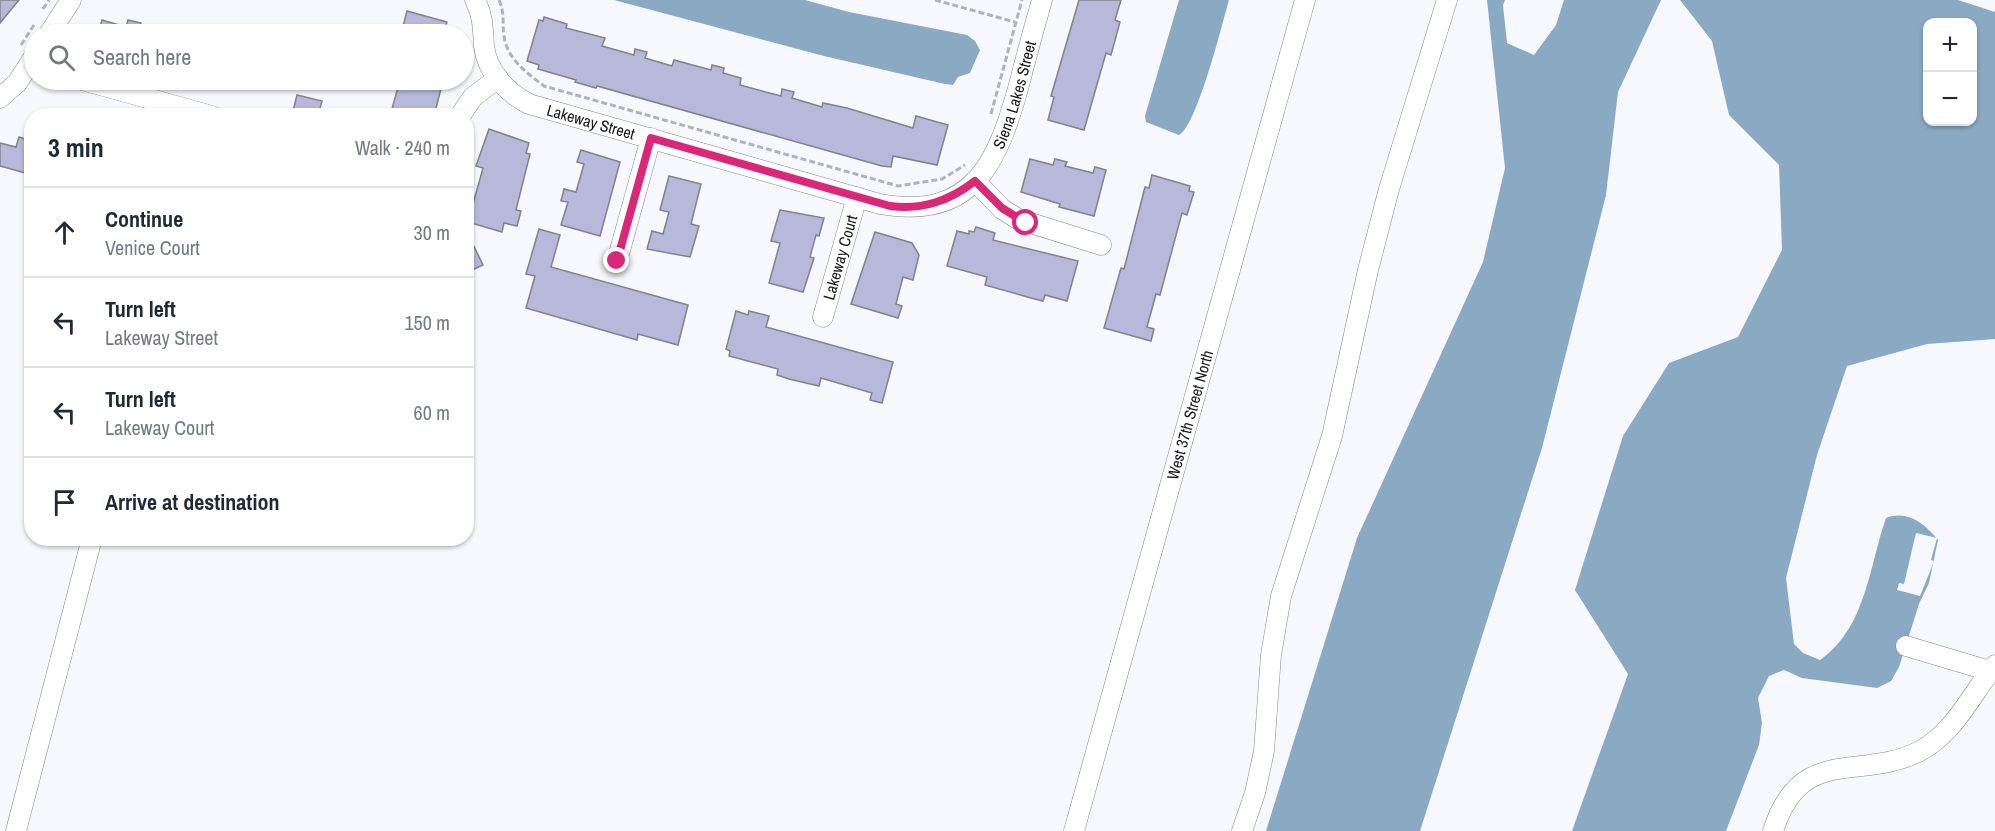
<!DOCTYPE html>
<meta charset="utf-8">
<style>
body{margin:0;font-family:"Archivo Narrow",sans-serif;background:#f6f6f7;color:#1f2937}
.controls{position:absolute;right:18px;top:18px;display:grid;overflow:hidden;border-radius:12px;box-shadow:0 2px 4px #0004}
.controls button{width:54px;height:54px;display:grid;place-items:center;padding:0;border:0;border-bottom:2px solid #e0e1e3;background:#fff;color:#1f2937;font:30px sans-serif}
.stop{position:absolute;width:18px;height:18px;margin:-14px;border:4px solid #db2777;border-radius:50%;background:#fff}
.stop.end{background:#db2777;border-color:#fff;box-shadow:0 2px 6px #0008}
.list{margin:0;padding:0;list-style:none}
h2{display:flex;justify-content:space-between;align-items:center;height:78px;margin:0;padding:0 24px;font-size:26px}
h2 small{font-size:20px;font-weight:400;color:#747a83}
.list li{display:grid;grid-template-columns:39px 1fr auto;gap:18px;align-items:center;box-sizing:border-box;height:90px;padding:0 24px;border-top:2px solid #e0e1e3}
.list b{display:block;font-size:22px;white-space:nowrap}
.list p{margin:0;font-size:20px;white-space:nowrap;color:#747a83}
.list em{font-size:20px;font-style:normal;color:#747a83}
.icon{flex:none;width:33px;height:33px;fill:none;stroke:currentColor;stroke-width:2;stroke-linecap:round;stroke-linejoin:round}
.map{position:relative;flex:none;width:1995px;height:831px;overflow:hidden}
.search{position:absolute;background:#fff;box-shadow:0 2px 4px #0004;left:24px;top:24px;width:450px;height:66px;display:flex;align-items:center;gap:15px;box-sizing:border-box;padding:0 21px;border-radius:33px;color:#747a83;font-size:22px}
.panel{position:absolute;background:#fff;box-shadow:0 2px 4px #0004;left:24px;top:108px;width:450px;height:438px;border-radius:24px}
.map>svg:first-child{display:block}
</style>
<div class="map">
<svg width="1995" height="831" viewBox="0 0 1995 831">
<rect width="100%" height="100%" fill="#f7f7fe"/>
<g fill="#8aa9c2" fill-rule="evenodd">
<polygon points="614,0 805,0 849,12 967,35 975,41 980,50 970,73 958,77 953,85 945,84 824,56"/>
<path d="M1179,0H1229C1222,24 1197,126 1179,135L1146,122L1145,116Z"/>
<polygon points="1487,0 1505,0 1503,5 1507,43 1534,55 1556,25 1564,0 1661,0 1618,92 1606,195 1542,448 1420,831 1266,831 1357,538 1483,262 1505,168"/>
<path d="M1680,0H1958L1995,12V339L1927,344L1847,366L1817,455L1786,578L1794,644L1803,653L1820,660C1866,628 1869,567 1886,518C1908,510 1924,523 1938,540L1929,583L1919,604L1899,667L1891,681L1877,688L1802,678L1784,670L1769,676L1758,698L1762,723L1759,745L1726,831H1572L1628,674L1575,590L1623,436L1669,363L1738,337L1782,250L1779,165L1729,115L1712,41ZM1928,22H1972V122H1928Z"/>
</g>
<polygon fill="#f7f7fe" points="1916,533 1937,538 1931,560 1936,562 1936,565 1933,564 1920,596 1897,590 1899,583 1904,584"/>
<g fill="#b8b8db" stroke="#82828c" stroke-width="1.5">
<polygon points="0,0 19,0 0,23"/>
<polygon points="1079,0 1121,0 1115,20 1120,22 1111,55 1106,53 1084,130 1048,120 1054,97 1051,96"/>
<polygon points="407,11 447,22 444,33 401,34"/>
<polygon points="544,17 567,24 566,28 605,38 602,46 634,55 635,49 647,52 645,58 672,66 674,60 711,70 712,65 724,68 723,73 741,78 740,85 781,96 782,89 794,92 792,98 822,107 823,103 847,108 913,128 916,116 948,125 937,165 893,156 891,167 882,166 597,86 596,88 575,82 576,80 538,69 539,65 527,61 539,20 543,21"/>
<polygon points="102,20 126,27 128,20 141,23 140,34 98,34"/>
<polygon points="400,80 443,81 434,116 390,116"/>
<polygon points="297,95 322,101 318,116 295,116 296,112 293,111"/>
<polygon points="489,129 529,143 526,153 530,154 516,210 521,211 517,226 504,223 502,232 468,222 483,168 476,166"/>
<polygon points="19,137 32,141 29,174 0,166 0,143 16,147"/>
<polygon points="581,150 620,162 600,236 561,225 568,202 561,201 564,189 576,192 584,164 577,162"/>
<polygon points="1030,159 1053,165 1055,159 1067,162 1065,166 1093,173 1095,167 1106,170 1094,216 1059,207 1060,204 1021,192"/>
<polygon points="1152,175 1190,186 1189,191 1194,192 1187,215 1182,213 1160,295 1156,294 1147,327 1154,329 1151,341 1104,328 1121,268 1124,269 1145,187 1149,188"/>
<polygon points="669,176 701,184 691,224 699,226 690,257 647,249 652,231 663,234 669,212 660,210"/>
<polygon points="780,210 824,218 819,236 816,235 810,257 814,258 803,292 769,283 780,243 771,241"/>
<polygon points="976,227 995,233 993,240 1078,261 1067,301 1045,295 1043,301 1031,298 985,285 987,277 947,266 957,231 969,234 969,231 974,232"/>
<polygon points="539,229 560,235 551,267 688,305 678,345 638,334 637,340 526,308 535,276 526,274"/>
<polygon points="466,230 483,265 466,273"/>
<polygon points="875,232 912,243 919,255 913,280 903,277 896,304 902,306 898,318 851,304"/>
<polygon points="736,311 748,315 749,311 769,316 766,327 893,362 882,403 870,400 872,393 821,378 819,386 789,379 777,375 778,369 729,356 730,351 726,349"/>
</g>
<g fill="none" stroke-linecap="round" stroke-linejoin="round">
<g stroke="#868790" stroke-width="21">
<g id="minor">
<path id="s1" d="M475,0C483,15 483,29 484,46C487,72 507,93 529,104L880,204C974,221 998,161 1019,85C1026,57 1034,28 1042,0"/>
<polyline points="49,34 71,0"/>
<polyline points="82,80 212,116"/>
<polyline points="0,98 17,83 34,57"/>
<polyline points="460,116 473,97 498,78"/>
<polyline points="975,181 1002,209 1018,219 1101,245"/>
<polyline points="617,261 651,138"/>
<path id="s2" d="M823,317L857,197"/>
<polyline points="1906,646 1990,671"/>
<polyline points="16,831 92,538"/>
<path id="s3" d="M1074,831L1305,0"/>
<polyline points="1242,831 1255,793 1264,751 1271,655 1281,596 1332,436 1368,270 1389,189 1447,0"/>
<path d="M1773,831C1801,743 1860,782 1920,751C1955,732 1971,695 1995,665"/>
</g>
</g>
<g stroke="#b2b2b8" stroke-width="3" stroke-dasharray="6 3" stroke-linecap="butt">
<path d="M499,0C505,13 502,23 504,36C507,59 527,73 544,86L898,186L942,179L965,165"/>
<polyline points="935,0 1015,22"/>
<polyline points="43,9 49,0"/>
<polyline points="21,45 34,25"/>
<polyline points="991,114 1022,0"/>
</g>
<use href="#minor" stroke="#fff" stroke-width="20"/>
</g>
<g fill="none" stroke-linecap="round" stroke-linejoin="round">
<path stroke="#db2777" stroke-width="8" d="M617,261L651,138L890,206C923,210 949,201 975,181L1002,208L1026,223"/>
</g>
<g text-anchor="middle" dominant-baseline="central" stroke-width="5" stroke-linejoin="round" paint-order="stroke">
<g font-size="16" fill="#18181c" stroke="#fff">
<text stroke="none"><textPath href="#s1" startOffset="687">Siena Lakes Street</textPath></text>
<text stroke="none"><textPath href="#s1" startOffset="188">Lakeway Street</textPath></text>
<text stroke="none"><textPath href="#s2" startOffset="62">Lakeway Court</textPath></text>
<text stroke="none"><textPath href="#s3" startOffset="432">West 37th Street North</textPath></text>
</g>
</g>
</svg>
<div class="controls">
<button>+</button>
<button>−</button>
</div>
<div class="stop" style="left:1026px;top:223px"></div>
<div class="stop end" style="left:617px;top:261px"></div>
<div class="search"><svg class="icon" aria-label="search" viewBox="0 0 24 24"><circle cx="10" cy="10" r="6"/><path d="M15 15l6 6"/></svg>Search here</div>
<section class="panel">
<h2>3 min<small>Walk · 240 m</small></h2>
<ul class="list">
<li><svg class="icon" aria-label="ahead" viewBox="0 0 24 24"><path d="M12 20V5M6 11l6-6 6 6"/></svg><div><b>Continue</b><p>Venice Court</p></div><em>30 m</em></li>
<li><svg class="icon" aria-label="left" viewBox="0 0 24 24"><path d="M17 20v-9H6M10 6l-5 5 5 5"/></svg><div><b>Turn left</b><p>Lakeway Street</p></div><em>150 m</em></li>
<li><svg class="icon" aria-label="left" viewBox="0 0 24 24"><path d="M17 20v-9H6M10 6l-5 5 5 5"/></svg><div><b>Turn left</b><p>Lakeway Court</p></div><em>60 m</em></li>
<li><svg class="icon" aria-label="arrive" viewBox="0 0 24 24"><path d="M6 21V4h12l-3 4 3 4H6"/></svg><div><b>Arrive at destination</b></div></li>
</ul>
</section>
</div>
